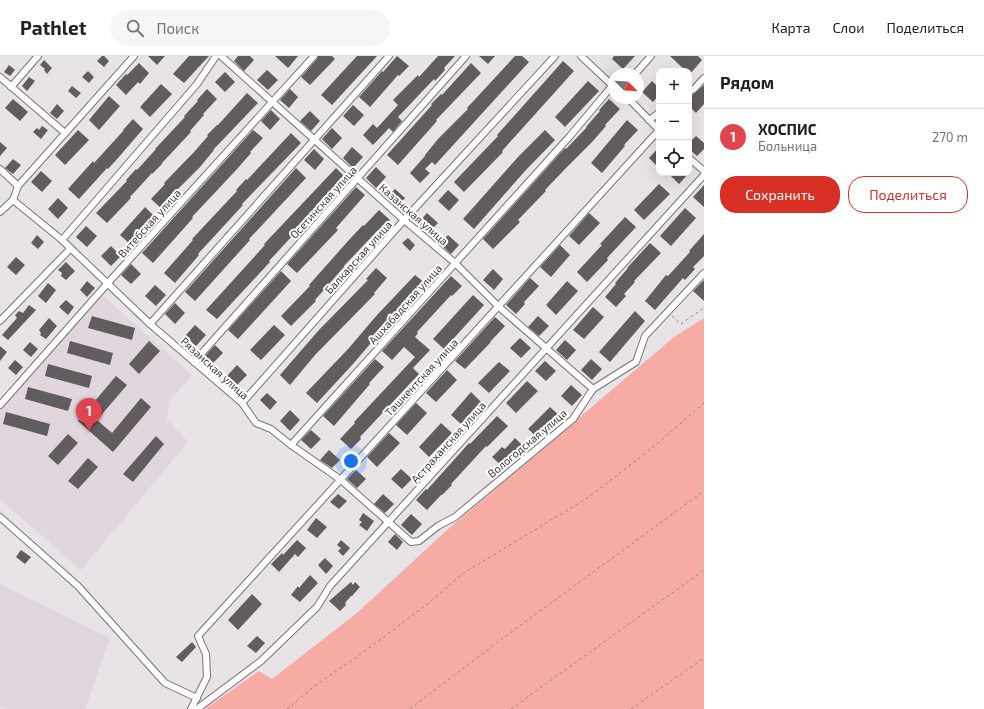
<!DOCTYPE html>
<html lang="ru">
<meta charset="utf-8">
<style>
body{margin:0;font-family:"Exo 2",sans-serif;background:#f6f6f6;color:#202124}
.controls{position:absolute;right:12px;top:12px;display:grid;overflow:hidden;border-radius:8px;box-shadow:0 4px 16px #0002}
.controls button{width:36px;height:36px;display:grid;place-items:center;padding:0;border:0;border-bottom:1px solid #e0e0e0;background:#fff;color:#202124;font:20px sans-serif}
.compass{position:absolute;left:608px;top:12px;width:36px;height:36px;border-radius:50%;background:#fff;box-shadow:0 4px 16px #0002;rotate:114deg}
.you{position:absolute;left:351px;top:405px;width:14px;height:14px;margin:-10px;border:3px solid #fff;border-radius:50%;background:#1a73e8;box-shadow:0 0 0 6px #1a73e833}
.badge{display:grid;place-items:center;width:26px;height:26px;border-radius:50%;background:#d93025;color:#fff;font-size:13px;font-weight:700}
.pin{position:absolute;translate:-50% -33px;filter:drop-shadow(0 1px 2px #0008)}
.pin::after{content:'';position:absolute;top:21px;width:14px;height:12px;background:inherit;clip-path:polygon(0 0,100% 0,50% 100%)}
.list{margin:0;padding:0;list-style:none}
h2{display:flex;justify-content:space-between;align-items:center;height:52px;margin:0;padding:0 16px;font-size:17px}
h2 small{font-size:13px;font-weight:400;color:#757577}
.list li{display:grid;grid-template-columns:26px 1fr auto;gap:12px;align-items:center;box-sizing:border-box;height:56px;padding:0 16px;border-top:1px solid #e0e0e0}
.list b{display:block;font-size:15px;white-space:nowrap}
.list p{margin:0;font-size:13px;white-space:nowrap;color:#757577}
.list em{font-size:13px;font-style:normal;color:#757577}
.actions{display:flex;gap:8px;padding:12px 16px}
.actions a{flex:1;padding:9px 0;border:1px solid #d93025;border-radius:16px;text-align:center;font-size:14px;color:#d93025}
.actions .main{background:#d93025;color:#fff}
.icon{flex:none;width:22px;height:22px;fill:none;stroke:currentColor;stroke-width:2;stroke-linecap:round;stroke-linejoin:round}
.map{position:relative;flex:none;width:704px;height:653px;overflow:hidden}
header{display:flex;align-items:center;gap:24px;box-sizing:border-box;height:56px;padding:0 20px;background:#fff;border-bottom:1px solid #e0e0e0}
header strong{font-size:19px}
nav{display:flex;gap:22px;margin-inline-start:auto;font-size:14px}
.search{width:280px;height:36px;background:#f6f6f6;display:flex;align-items:center;gap:10px;box-sizing:border-box;padding:0 14px;border-radius:22px;color:#757577;font-size:15px}
main{display:flex}
aside{flex:1;background:#fff}
.map>svg:first-child{display:block}
</style>
<header>
<strong>Pathlet</strong>
<div class="search"><svg class="icon" aria-label="search" viewBox="0 0 24 24"><circle cx="10" cy="10" r="6"/><path d="M15 15l6 6"/></svg>Поиск</div>
<nav><a>Карта</a><a>Слои</a><a>Поделиться</a></nav>
</header>
<main>
<div class="map">
<svg width="704" height="653" viewBox="0 0 704 653">
<rect width="100%" height="100%" fill="#e7e3e6"/>
<g fill="#e1d6de">
<polygon points="102,239 192,319 169,345 167,364 188,386 81,514 0,443 0,354"/>
<polygon points="0,528 110,582 85,653 7,653 0,650"/>
</g>
<polygon fill="#f6aba4" points="704,262 704,653 205,653 259,615 272,623 357,557 447,474 674,281"/>
<g fill="#615c5d">
<polygon points="102,0 104,0 109,5 104,11 97,5"/>
<polygon points="148,0 165,0 157,9"/>
<polygon points="189,0 209,0 184,27 173,18"/>
<polygon points="238,0 250,0 254,4 244,15 234,5"/>
<polygon points="275,0 298,0 288,12"/>
<polygon points="318,0 332,0 335,3 310,29 301,21 317,3"/>
<polygon points="357,0 377,0 332,49 321,39"/>
<polygon points="397,0 409,10 399,20 398,19 370,51 359,41 382,15 383,16"/>
<polygon points="438,0 455,0 444,12 445,14 435,25 434,23 398,61 402,65 393,76 389,72 373,89 363,79 373,68 377,72 398,49 393,44 418,19 419,21"/>
<polygon points="479,0 495,0 488,8"/>
<polygon points="515,0 522,0 529,6 435,109 432,106 425,113 430,117 420,127 410,117 425,100 425,99 438,83 468,53 467,52"/>
<polygon points="614,0 635,0 623,13 612,3"/>
<polygon points="670,0 698,0 702,4 690,18 689,15 686,15"/>
<polygon points="44,4 52,12 47,18 44,14 45,13 40,9"/>
<polygon points="563,5 574,15 502,95 503,96 464,136 454,126 498,80 497,79"/>
<polygon points="139,7 149,17 140,28 138,26 126,39 116,29 126,18 127,19"/>
<polygon points="471,7 481,17 436,64 437,65 398,109 387,99 432,49 431,48 441,38 442,39"/>
<polygon points="9,9 15,14 10,20 4,16"/>
<polygon points="267,14 278,24 268,34 257,24"/>
<polygon points="88,15 94,21 89,27 82,21"/>
<polygon points="225,16 235,26 225,36 215,26"/>
<polygon points="29,21 35,25 27,35 22,30"/>
<polygon points="588,25 599,35 565,71 555,61"/>
<polygon points="652,25 659,32 659,39 653,46 642,36"/>
<polygon points="161,28 172,38 150,61 140,51"/>
<polygon points="704,29 704,48 696,57 689,50 689,42"/>
<polygon points="72,30 81,37 76,42 68,35"/>
<polygon points="207,33 217,43 203,58 204,59 190,75 191,76 162,107 162,108 152,118 152,117 130,141 131,142 107,167 96,157 127,125 126,124 136,113 137,114 156,93 155,93 185,61 184,60 198,45 197,44"/>
<polygon points="290,33 298,41 289,52 280,44"/>
<polygon points="247,37 258,47 213,94 214,94 200,111 170,141 172,143 162,153 151,143 165,128 164,127 194,96 208,80 207,79 217,69 218,69"/>
<polygon points="109,40 120,50 99,74 89,64"/>
<polygon points="13,43 28,56 20,65 5,52"/>
<polygon points="609,43 620,53 605,69 606,70 593,85 566,112 545,134 546,135 518,164 520,166 493,193 483,183 565,92 566,93 587,71 586,71 600,55 599,54"/>
<polygon points="57,48 64,55 57,63 50,57"/>
<polygon points="353,49 364,59 354,70 343,60"/>
<polygon points="271,54 280,63 270,74 261,65"/>
<polygon points="310,55 320,65 311,75 300,65"/>
<polygon points="133,63 143,73 118,102 108,113 107,112 79,143 68,133 93,105 94,107 124,74 123,74"/>
<polygon points="627,64 638,74 624,89 625,90 602,117 591,107"/>
<polygon points="42,70 48,74 41,83 33,76 37,72 39,74"/>
<polygon points="332,72 342,82 332,93 322,83"/>
<polygon points="78,74 89,84 65,109 55,99"/>
<polygon points="253,74 263,82 250,96 251,97 238,112 192,161 193,162 153,207 142,197"/>
<polygon points="545,74 555,84 525,115 474,173 463,163 518,101"/>
<polygon points="291,77 301,87 242,148 243,149 198,198 199,199 175,227 164,217 193,184 192,183 237,135 236,134 246,123 247,124"/>
<polygon points="696,80 704,87 704,93 697,100 689,93 689,87"/>
<polygon points="0,86 7,92 0,100"/>
<polygon points="352,91 363,101 353,112 343,102"/>
<polygon points="659,91 659,112 649,102"/>
<polygon points="314,93 324,103 315,114 304,104"/>
<polygon points="13,103 21,109 13,118 5,112"/>
<polygon points="376,111 386,121 376,132 366,122"/>
<polygon points="296,112 306,122 249,183 250,184 195,245 185,236"/>
<polygon points="336,112 346,122 269,205 270,206 217,263 206,254 265,189 264,188"/>
<polygon points="41,115 52,125 42,136 31,126"/>
<polygon points="668,117 689,117 679,128"/>
<polygon points="659,128 670,138 644,164 634,154"/>
<polygon points="704,129 704,151 693,141"/>
<polygon points="356,131 365,139 336,172 338,174 297,217 287,208"/>
<polygon points="395,133 405,142 397,152 386,142"/>
<polygon points="448,134 459,144 449,155 438,145"/>
<polygon points="58,142 68,152 58,163 48,153"/>
<polygon points="145,151 155,161 131,189 120,179"/>
<polygon points="685,152 696,162 671,190 660,180"/>
<polygon points="379,154 390,164 380,175 378,174 344,210 344,211 315,244 316,245 291,270 281,260 310,230 309,229 348,185 363,169 364,170"/>
<polygon points="427,157 438,167 428,177 418,167"/>
<polygon points="589,157 600,167 579,189 569,180"/>
<polygon points="625,161 636,171 607,202 608,204 587,226 577,216 602,189 600,188"/>
<polygon points="86,170 97,180 87,191 76,181"/>
<polygon points="704,178 704,200 693,211 695,213 685,224 683,222 655,254 645,245 666,219 668,220 690,196 689,195"/>
<polygon points="37,179 44,186 38,193 31,187"/>
<polygon points="448,179 459,189 451,198 440,188"/>
<polygon points="408,182 415,189 410,195 402,187"/>
<polygon points="650,187 661,197 634,225 635,226 624,238 626,240 616,251 605,241 616,228 615,227 628,212 627,212"/>
<polygon points="560,189 570,199 551,221 540,211"/>
<polygon points="111,190 121,200 111,210 101,200"/>
<polygon points="16,201 25,209 16,219 7,211"/>
<polygon points="66,206 75,215 66,224 61,220 62,217 58,214"/>
<polygon points="131,208 141,218 131,228 121,219"/>
<polygon points="376,212 387,222 374,237 375,238 315,299 290,329 280,319 318,275 368,224 366,223"/>
<polygon points="493,213 503,223 494,234 483,224"/>
<polygon points="281,215 291,225 238,283 228,274"/>
<polygon points="415,219 426,228 382,274 353,308 317,347 306,337 349,292 377,259"/>
<polygon points="451,220 462,230 452,240 451,239 417,276 418,277 415,281 430,294 413,312 419,318 360,381 361,383 351,393 340,383 355,367 354,366 415,301 404,291 392,304 382,295"/>
<polygon points="530,222 539,230 524,246 525,248 516,258 506,249"/>
<polygon points="704,224 704,245 693,235"/>
<polygon points="87,225 95,232 87,241 80,234"/>
<polygon points="567,225 578,235 556,259 546,249"/>
<polygon points="48,227 56,234 46,247 38,240"/>
<polygon points="155,229 166,239 156,250 145,240"/>
<polygon points="473,239 484,249 444,293 433,283"/>
<polygon points="66,244 74,251 68,259 59,251"/>
<polygon points="175,247 185,257 175,268 165,258"/>
<polygon points="29,249 36,254 8,284 2,279 17,262 15,259 19,255 23,257"/>
<polygon points="593,251 604,261 584,283 573,274"/>
<polygon points="635,255 645,265 610,306 599,296"/>
<polygon points="92,260 135,272 132,284 88,272"/>
<polygon points="538,260 549,270 539,280 528,271"/>
<polygon points="495,261 505,270 490,286 491,286 465,313 455,305"/>
<polygon points="49,262 57,270 46,283 40,279 41,277 39,274"/>
<polygon points="195,269 206,279 196,290 185,280"/>
<polygon points="274,269 285,279 261,304 250,294"/>
<polygon points="520,282 531,292 521,302 510,292"/>
<polygon points="565,284 576,294 567,304 556,294"/>
<polygon points="70,285 113,297 110,309 67,297"/>
<polygon points="149,285 160,295 139,318 129,308"/>
<polygon points="30,286 38,293 31,301 23,294"/>
<polygon points="215,289 223,297 213,307 205,300"/>
<polygon points="0,290 7,296 0,305"/>
<polygon points="375,303 384,311 369,327 370,328 334,370 323,360"/>
<polygon points="591,303 602,313 592,324 581,314"/>
<polygon points="15,304 23,311 16,319 8,312"/>
<polygon points="545,305 556,315 546,325 535,315"/>
<polygon points="499,306 510,315 489,337 478,327"/>
<polygon points="48,308 92,320 89,332 45,320"/>
<polygon points="237,309 247,319 237,329 227,320"/>
<polygon points="447,314 457,324 436,346 426,337"/>
<polygon points="116,320 127,329 97,364 112,377 141,342 151,351 113,396 78,365"/>
<polygon points="527,325 538,335 516,357 506,347"/>
<polygon points="571,329 582,339 572,350 561,340"/>
<polygon points="28,331 72,343 68,355 25,343"/>
<polygon points="471,336 481,346 462,369 451,359"/>
<polygon points="267,337 277,346 270,354 260,344"/>
<polygon points="416,347 427,357 407,379 396,369"/>
<polygon points="550,351 561,361 539,383 528,373"/>
<polygon points="290,354 300,364 290,375 280,365"/>
<polygon points="6,356 50,368 47,380 3,368"/>
<polygon points="497,360 508,370 487,391 486,390 451,428 452,429 442,439 441,439 427,454 416,444 426,433 427,434 469,387 470,388"/>
<polygon points="441,367 452,377 429,401 419,391"/>
<polygon points="311,374 321,383 311,393 301,384"/>
<polygon points="389,377 400,387 377,411 367,401"/>
<polygon points="68,378 78,387 58,409 48,400"/>
<polygon points="156,380 164,388 133,426 123,418"/>
<polygon points="515,382 525,392 516,403 513,400 503,411 492,401 502,391 505,393"/>
<polygon points="329,394 340,404 332,412 320,404"/>
<polygon points="88,402 98,411 78,433 68,425"/>
<polygon points="401,413 412,423 402,433 391,423"/>
<polygon points="356,414 366,423 357,432 347,423"/>
<polygon points="338,438 347,445 339,453 330,446"/>
<polygon points="383,438 394,448 385,457 374,448"/>
<polygon points="363,457 374,465 367,475 359,469 362,466 359,464"/>
<polygon points="411,458 422,468 412,479 401,469"/>
<polygon points="316,462 327,471 317,482 307,474"/>
<polygon points="395,478 403,486 397,494 388,486"/>
<polygon points="297,484 306,492 298,501 295,498 279,516 271,508 282,497 283,499"/>
<polygon points="341,484 350,492 343,500 338,495 341,492 337,489"/>
<polygon points="21,494 31,501 25,508 16,501"/>
<polygon points="325,502 333,510 326,518 318,509"/>
<polygon points="310,519 318,527 300,546 291,539 298,530 299,532"/>
<polygon points="351,526 353,529 355,526 360,531 352,540 351,540 345,547 346,549 340,555 329,545"/>
<polygon points="252,538 262,548 238,574 228,564"/>
<polygon points="257,580 265,587 256,597 247,590"/>
<polygon points="192,586 196,591 182,606 176,601"/>
</g>
<g fill="none" stroke-linecap="round" stroke-linejoin="round">
<g stroke="#767375" stroke-width="8">
<g id="street">
<polyline points="221,0 404,164 455,207 499,251 593,333"/>
<polyline points="581,0 614,31"/>
<polyline points="635,18 651,0"/>
<polyline points="0,21 65,77"/>
<polyline points="11,31 38,0"/>
<polyline points="689,36 694,33 704,22"/>
<polyline points="649,64 659,57"/>
<polyline points="689,102 704,115"/>
<polyline points="0,113 18,130"/>
<polyline points="13,144 62,184 150,268 242,347 256,367 271,373 291,389 341,424 411,486 419,485 438,470 455,461 573,363 593,333 636,306 645,280 704,217"/>
<polyline points="0,156 13,144 18,130 134,0"/>
<polyline points="62,184 197,28 216,0"/>
<polyline points="0,265 70,193"/>
<polyline points="150,268 389,0"/>
<polyline points="194,306 466,0"/>
<polyline points="242,347 404,164 555,0"/>
<polyline points="0,349 107,228 314,0"/>
<polyline points="291,389 570,80 612,30"/>
<polyline points="0,461 78,530 165,627 197,642"/>
<polyline points="191,653 207,621 206,598 198,580 659,74 628,42"/>
<polyline points="197,653 261,605 317,551 330,530 704,119"/>
</g>
</g>
<g stroke="#8f8c8e" stroke-width="1" stroke-dasharray="3 3" stroke-linecap="butt">
<polyline points="672,260 681,268 704,252"/>
<polyline points="287,653 316,629 357,601 430,546 462,518 589,441 657,388 704,347"/>
<polyline points="410,653 499,585 704,435"/>
<polyline points="511,653 704,514"/>
<polyline points="631,653 704,602"/>
</g>
<use href="#street" stroke="#fff" stroke-width="6"/>
</g>
<g text-anchor="middle" dominant-baseline="central" stroke-width="4" stroke-linejoin="round" paint-order="stroke">
<g font-size="11" fill="#3a383a" stroke="#fff">
<text transform="translate(323 146) rotate(-48)">Осетинская улица</text>
<text transform="translate(414 158) rotate(41)">Казанская улица</text>
<text transform="translate(149 167) rotate(-48)">Витебская улица</text>
<text transform="translate(358 201) rotate(-48)">Балкарская улица</text>
<text transform="translate(405 248) rotate(-48)">Ашхабадская улица</text>
<text transform="translate(215 312) rotate(42)">Рязанская улица</text>
<text transform="translate(421 321) rotate(-47)">Ташкентская улица</text>
<text transform="translate(448 386) rotate(-48)">Астраханская улица</text>
<text transform="translate(527 387) rotate(-40)">Вологодская улица</text>
</g>
</g>
</svg>
<div class="controls">
<button>+</button>
<button>−</button>
<button><svg class="icon" aria-label="locate" viewBox="0 0 24 24"><circle cx="12" cy="12" r="6"/><path d="M12 2v4M12 18v4M2 12h4M18 12h4"/></svg></button>
</div>
<svg class="compass" viewBox="-18 -18 36 36"><path d="M0-13l5 13h-10z" fill="#e53935"/><path d="M0 13l5-13h-10z" fill="#757577"/></svg>
<div class="you"></div>
<div class="pin badge" style="left:89px;top:375px;background:#e0444e">1</div>
</div>
<aside>
<h2>Рядом<small></small></h2>
<ul class="list">
<li><span class="badge" style="background:#e0444e">1</span><div><b>ХОСПИС</b><p>Больница</p></div><em>270 m</em></li>
</ul>
<div class="actions"><a class="main">Сохранить</a><a>Поделиться</a></div>
</aside>
</main>
